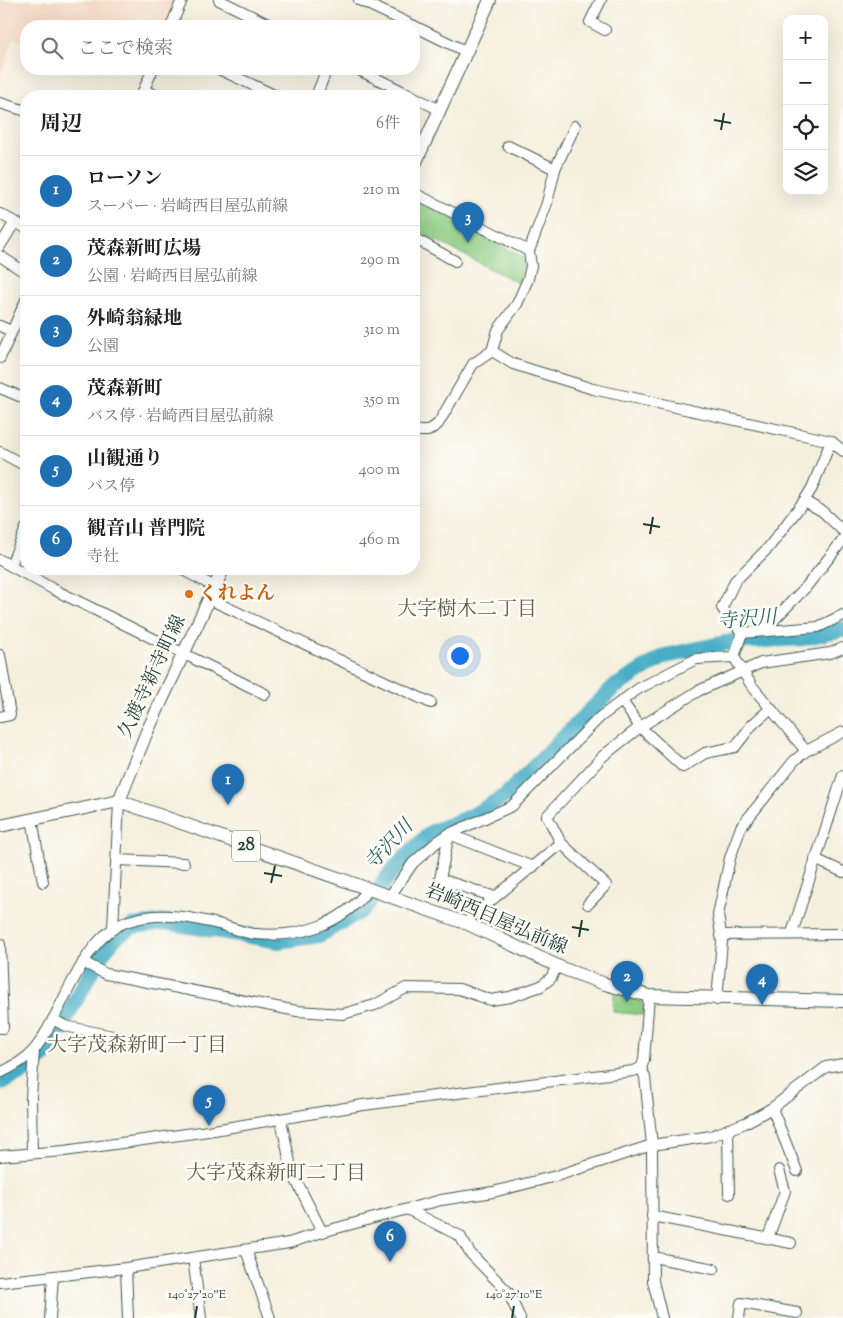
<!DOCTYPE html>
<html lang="ja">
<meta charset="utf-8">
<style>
body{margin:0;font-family:"Sorts Mill Goudy","Noto Serif JP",serif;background:#f6f6f6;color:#222}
.controls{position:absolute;right:15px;top:15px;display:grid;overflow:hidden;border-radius:10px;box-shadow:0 5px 20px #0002}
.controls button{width:45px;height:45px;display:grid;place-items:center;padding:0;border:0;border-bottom:1px solid #e0e0e0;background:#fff;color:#222;font:25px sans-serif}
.you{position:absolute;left:459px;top:655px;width:18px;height:18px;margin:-12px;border:4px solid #fff;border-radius:50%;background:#1a73e8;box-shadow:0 0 0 8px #1a73e833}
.badge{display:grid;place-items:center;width:32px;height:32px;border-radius:50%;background:#1f6fb2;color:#fff;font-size:16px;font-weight:700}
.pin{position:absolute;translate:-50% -41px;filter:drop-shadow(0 1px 2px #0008)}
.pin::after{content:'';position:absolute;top:26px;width:18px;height:15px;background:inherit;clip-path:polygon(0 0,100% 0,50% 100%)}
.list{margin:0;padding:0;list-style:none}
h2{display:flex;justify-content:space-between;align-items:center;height:65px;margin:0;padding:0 20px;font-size:21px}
h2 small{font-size:16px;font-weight:400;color:#767676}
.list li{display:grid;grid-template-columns:32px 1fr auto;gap:15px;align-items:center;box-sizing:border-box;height:70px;padding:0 20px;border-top:1px solid #e0e0e0}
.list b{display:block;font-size:19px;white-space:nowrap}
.list p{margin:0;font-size:16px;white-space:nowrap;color:#767676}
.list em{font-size:16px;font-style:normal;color:#767676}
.icon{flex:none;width:28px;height:28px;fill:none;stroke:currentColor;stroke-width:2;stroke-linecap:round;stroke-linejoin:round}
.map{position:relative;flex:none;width:843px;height:1318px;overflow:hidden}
.search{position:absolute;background:#fff;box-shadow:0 5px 20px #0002;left:20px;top:20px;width:400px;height:55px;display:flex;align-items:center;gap:12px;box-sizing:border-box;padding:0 18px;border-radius:20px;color:#767676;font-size:19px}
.panel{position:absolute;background:#fff;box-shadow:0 5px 20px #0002;left:20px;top:90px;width:400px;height:485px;border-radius:20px}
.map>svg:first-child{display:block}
</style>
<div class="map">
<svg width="843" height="1318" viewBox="0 0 843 1318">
<rect width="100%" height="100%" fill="#fdfcf7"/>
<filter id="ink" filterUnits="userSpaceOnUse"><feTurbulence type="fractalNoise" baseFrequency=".02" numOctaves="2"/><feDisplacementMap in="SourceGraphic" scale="10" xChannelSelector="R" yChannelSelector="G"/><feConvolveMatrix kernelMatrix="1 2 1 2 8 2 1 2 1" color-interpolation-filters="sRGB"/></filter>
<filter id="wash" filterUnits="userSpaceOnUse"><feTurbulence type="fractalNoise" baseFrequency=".0096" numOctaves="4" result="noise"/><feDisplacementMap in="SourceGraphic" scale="20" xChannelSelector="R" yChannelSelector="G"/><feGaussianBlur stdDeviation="1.12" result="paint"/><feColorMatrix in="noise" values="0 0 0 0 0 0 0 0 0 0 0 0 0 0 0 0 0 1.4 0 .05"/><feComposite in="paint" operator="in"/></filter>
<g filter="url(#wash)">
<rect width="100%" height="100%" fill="#f5efdd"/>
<polygon fill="#f2d4be" points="0,0 177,0 166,26 156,26 138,19 135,26 26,26 26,42 14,38 0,77"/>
<g fill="#8dcc82" stroke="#56845b">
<polygon points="414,198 523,257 523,269 518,283 414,229"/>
<polygon points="614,993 637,998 644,1006 643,1015 613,1012"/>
</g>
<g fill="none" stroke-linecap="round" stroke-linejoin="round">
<polyline stroke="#46adc6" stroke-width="16" points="0,1083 21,1073 44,1056 103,952 117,936 133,926 166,922 279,941 319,935 364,909 392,871 430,833 472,816 505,796 613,688 665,656 730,642 803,638 843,629"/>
</g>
</g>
<g filter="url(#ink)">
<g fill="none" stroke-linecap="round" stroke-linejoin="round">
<g stroke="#3f584d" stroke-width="12">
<g id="minor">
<polyline points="219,0 272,26"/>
<polyline points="359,0 414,26"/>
<polyline points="601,0 590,22 605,30"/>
<polyline points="171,26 182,0"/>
<polyline points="414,26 467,52"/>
<polyline points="219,69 276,96"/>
<polyline points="357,69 412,96"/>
<polyline points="144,90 158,96"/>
<polyline points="141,96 153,69"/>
<polyline points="316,96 327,69"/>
<polyline points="414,97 440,110"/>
<polyline points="0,103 26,111"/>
<polyline points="508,146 555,169"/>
<polyline points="414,193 529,251"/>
<polyline points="0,214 26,228"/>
<polyline points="414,238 455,261"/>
<polyline points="0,246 15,222"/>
<polyline points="0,256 26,273"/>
<polyline points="0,326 11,331"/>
<polyline points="492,351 513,364 593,389 831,441 843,451"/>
<polyline points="0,358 26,300"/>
<polyline points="0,388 26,399"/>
<polyline points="414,429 419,431 428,431 438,424 473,364 492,351 498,330 517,304 528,279 531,266 529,251 547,203 555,169 575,126"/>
<polyline points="0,452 26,466"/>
<polyline points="804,501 822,511 843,531"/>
<polyline points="0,560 53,589 265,694"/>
<polyline points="11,565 26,528"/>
<polyline points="181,569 215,587"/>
<polyline points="209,599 431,703"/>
<polyline points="763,631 806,587 843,540"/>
<polyline points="742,633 722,608 735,581 769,547 804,501 812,488 831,441"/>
<polyline points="742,633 818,627 843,615"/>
<polyline points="0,655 10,715 0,717"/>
<polyline points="734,657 752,686 806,751"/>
<polyline points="734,657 742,633"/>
<polyline points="622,701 640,727 683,767 705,753 735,747 752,725 771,708"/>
<polyline points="32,819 43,882"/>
<polyline points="561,843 606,885 588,904"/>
<polyline points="815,859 843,872"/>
<polyline points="117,860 184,863"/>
<polyline points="390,896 413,863 437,842 449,834 512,806 600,717 638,689 696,659 734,657"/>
<polyline points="495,897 440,879 449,834 533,867"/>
<polyline points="468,924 471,917 561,843 547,816 603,756 640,727 698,691 761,663 830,653 843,648"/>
<polyline points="113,929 119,801"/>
<polyline points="792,933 843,775"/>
<polyline points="721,935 843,934"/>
<polyline points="0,944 3,1028 0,1028"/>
<polyline points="83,962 106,974 297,1011 343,1014 375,1005 406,988 459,989 491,1000 510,997 541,986 551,978 557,966"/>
<polyline points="717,1000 722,941 718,915 730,858 741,827 794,761 806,751 843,732"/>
<polyline points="53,1019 65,1026 127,1039"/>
<polyline points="641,1068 645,1077 652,1145 653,1281 662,1318"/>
<path d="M0,1073C13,1067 24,1061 34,1050C63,1015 81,935 129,921C161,911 190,917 222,925C232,928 244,933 255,934C300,938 341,925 369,889"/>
<polyline points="772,1108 797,1171"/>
<polyline points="281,1120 292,1172 322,1232"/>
<polyline points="728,1129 729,1194"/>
<polyline points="32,1153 31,1098 34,1050"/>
<polyline points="0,1156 64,1151 208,1131 363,1105 633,1071 641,1068 644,1060 649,996"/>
<polyline points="409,1210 460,1236 470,1253 508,1292 520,1318"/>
<polyline points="652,1216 791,1243"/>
<polyline points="768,1238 785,1191 779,1170"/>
<polyline points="246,1250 270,1318"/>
<polyline points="653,1257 714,1269"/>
<polyline points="193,1258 201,1318"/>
<polyline points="126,1268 128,1318"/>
<polyline points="0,1282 126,1268 289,1243 322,1232 441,1200 493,1192 556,1176 652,1145 711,1136 745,1123 772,1108 826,1067 843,1064"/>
<polyline points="50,1318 53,1277"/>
<polyline points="739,1318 741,1303 797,1313"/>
</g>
</g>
<g stroke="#3f584d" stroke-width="14">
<g id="major">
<polyline points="414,166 490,0"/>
<polyline points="119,801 146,734 223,569"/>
<polyline points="0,826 119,801 468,924 564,969 605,984 649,996 843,1001"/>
</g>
</g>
<use href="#minor" stroke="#fff" stroke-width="10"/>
<use href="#major" stroke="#fff" stroke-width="12"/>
</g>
</g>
<path fill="none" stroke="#1f3d34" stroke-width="2" d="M714,120L731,123M721,130L724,113M643,524L660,527M650,534L653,517M264,873L282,876M271,883L275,866M572,927L589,930M579,937L582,920M195,1318L197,1306M512,1318L514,1306"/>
<circle fill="#e8710a" stroke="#fdfcf7" stroke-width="2" cx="189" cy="594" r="5"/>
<g text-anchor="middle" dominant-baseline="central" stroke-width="5" stroke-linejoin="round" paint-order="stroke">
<rect fill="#fdfcf7" stroke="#62766e" stroke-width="1" x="232" y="830.5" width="28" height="31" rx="4"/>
<g font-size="18" font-weight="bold" fill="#1f3d34">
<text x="246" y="846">28</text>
</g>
<g font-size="19" font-weight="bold" fill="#c56008" stroke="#fdfcf7" text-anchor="start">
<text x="199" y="594">くれよん</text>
</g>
<g font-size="19" fill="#1f3d34" stroke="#fdfcf7">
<text transform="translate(153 677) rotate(-65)">久渡寺新寺町線</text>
<text transform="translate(496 920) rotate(23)">岩崎西目屋弘前線</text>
</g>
<g font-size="20" fill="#625b47" stroke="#fdfcf7">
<text x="467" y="610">大字樹木二丁目</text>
<text x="137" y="1046">大字茂森新町一丁目</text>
<text x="276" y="1174">大字茂森新町二丁目</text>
</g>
<g font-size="20" font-style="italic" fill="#2d6467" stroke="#fdfcf7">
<text transform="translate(747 621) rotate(-5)">寺沢川</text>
<text transform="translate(390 846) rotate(-47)">寺沢川</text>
</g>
</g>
<g font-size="12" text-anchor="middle" fill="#1f3d34" stroke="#fdfcf7" stroke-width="5" stroke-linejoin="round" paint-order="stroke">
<text x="197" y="1298">140°27'20"E</text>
<text x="514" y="1298">140°27'10"E</text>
</g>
</svg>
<div class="controls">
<button>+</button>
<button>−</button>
<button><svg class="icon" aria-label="locate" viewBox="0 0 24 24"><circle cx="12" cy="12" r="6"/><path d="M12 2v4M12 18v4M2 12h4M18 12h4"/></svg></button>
<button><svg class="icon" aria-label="layers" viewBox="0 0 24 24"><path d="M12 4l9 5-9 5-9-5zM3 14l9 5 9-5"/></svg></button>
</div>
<div class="you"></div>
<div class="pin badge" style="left:228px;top:805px">1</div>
<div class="pin badge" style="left:627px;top:1002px">2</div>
<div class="pin badge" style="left:468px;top:243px">3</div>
<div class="pin badge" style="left:762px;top:1005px">4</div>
<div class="pin badge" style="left:209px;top:1126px">5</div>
<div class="pin badge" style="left:390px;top:1262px">6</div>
<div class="search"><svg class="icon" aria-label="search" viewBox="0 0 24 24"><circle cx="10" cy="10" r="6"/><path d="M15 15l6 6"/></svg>ここで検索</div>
<section class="panel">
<h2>周辺<small>6件</small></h2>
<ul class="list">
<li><span class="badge">1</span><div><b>ローソン</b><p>スーパー · 岩崎西目屋弘前線</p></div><em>210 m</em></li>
<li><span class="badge">2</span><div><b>茂森新町広場</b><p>公園 · 岩崎西目屋弘前線</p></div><em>290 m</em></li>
<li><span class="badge">3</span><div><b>外崎翁緑地</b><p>公園</p></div><em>310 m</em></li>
<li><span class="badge">4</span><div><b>茂森新町</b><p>バス停 · 岩崎西目屋弘前線</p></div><em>350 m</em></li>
<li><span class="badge">5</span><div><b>山観通り</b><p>バス停</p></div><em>400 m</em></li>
<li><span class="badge">6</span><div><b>観音山 普門院</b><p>寺社</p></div><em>460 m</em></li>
</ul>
</section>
</div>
